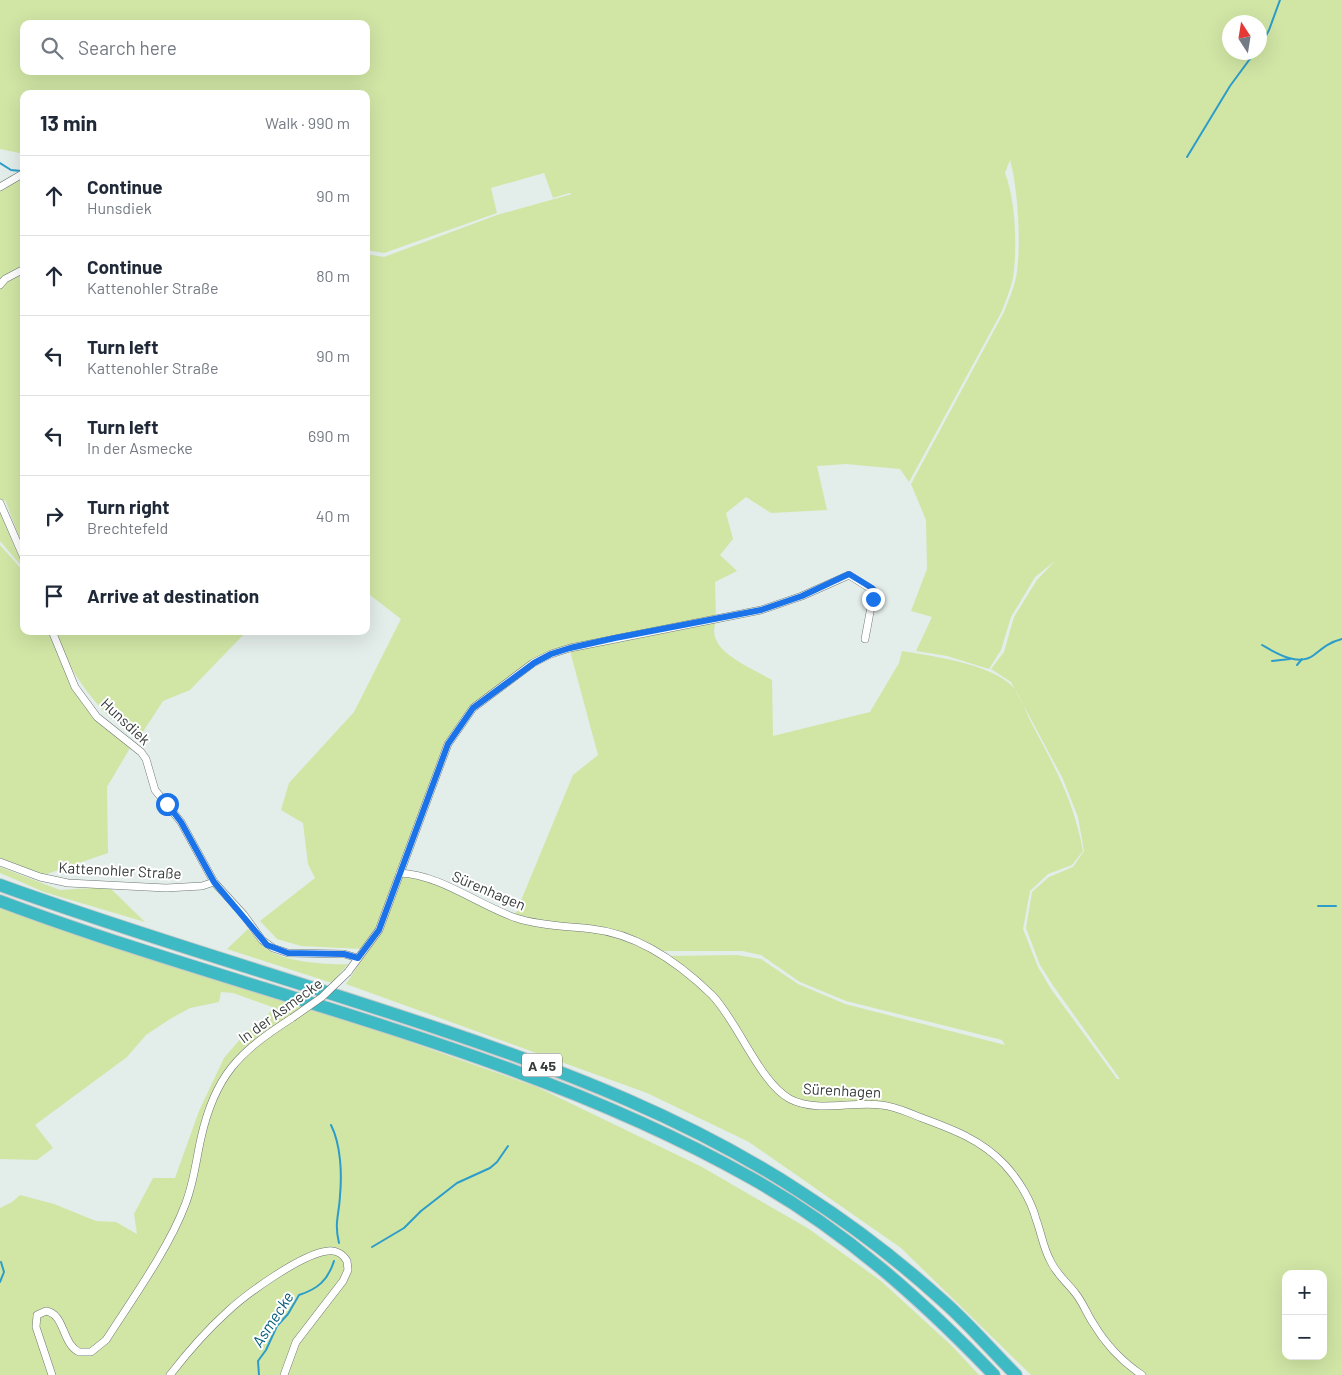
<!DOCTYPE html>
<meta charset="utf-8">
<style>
body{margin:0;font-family:Barlow,sans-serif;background:#f2f2f3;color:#1f2937}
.controls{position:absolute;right:15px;bottom:15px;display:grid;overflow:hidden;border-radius:10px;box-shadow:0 5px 20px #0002}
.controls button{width:45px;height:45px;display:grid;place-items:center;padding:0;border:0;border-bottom:1px solid #e0e1e3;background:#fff;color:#1f2937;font:25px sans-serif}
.compass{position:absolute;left:1222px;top:15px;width:45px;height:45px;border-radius:50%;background:#fff;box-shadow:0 5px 20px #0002;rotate:348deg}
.stop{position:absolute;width:15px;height:15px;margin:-11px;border:4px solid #1a73e8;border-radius:50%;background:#fff}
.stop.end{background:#1a73e8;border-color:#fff;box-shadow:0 1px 5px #0008}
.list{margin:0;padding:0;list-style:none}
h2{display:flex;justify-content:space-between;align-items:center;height:65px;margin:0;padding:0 20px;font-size:21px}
h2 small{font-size:16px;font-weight:400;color:#747a83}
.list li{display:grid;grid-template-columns:32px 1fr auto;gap:15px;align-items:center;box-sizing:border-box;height:80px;padding:0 20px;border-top:1px solid #e0e1e3}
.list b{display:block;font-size:19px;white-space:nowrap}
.list p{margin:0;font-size:16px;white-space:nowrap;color:#747a83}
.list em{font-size:16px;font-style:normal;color:#747a83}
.icon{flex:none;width:28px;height:28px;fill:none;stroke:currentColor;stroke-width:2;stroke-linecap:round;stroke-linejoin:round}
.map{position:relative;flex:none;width:1342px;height:1375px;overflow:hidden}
.search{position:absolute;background:#fff;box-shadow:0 5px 20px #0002;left:20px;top:20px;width:350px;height:55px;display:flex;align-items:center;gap:12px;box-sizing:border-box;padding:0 18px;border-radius:10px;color:#747a83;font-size:19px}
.panel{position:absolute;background:#fff;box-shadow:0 5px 20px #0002;left:20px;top:90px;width:350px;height:545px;border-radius:10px}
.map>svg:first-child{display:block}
</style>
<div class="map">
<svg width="1342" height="1375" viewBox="0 0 1342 1375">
<rect width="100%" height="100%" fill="#e3edea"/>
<g fill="#d1e6a5" fill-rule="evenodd">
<path d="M0,0H1342V1375H1031L901,1248L749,1142L647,1093L346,984L381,931L402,877L427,880L513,919L543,926L615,934L661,956L737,955L761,959L798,984L845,1004L1005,1045L1002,1040L846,1001L800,982L761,955L742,951H662L615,931L544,923L515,915L573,775L598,755L570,651L614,640L716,622C704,651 753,668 772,680L773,736L870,712L899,663L902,651C932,656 992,664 1013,687C1021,696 1026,713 1032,724C1056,770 1073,799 1083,851L1072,865L1048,874L1030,891L1023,929L1038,967L1051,989L1117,1079H1120L1054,987L1040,965L1026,928L1032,892L1049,877L1073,867L1084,851L1078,817L1063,779L1011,682L991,669L1004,652L1014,617L1037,580L1055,561L1035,577L1011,617L1001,650L989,669L947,656L916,651L932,617L911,611L927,569L926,520L911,484L1004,312C1009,299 1015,286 1017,272C1021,241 1018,189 1010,160L1005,173C1015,198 1017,242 1014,270C1013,284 1007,297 1002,311L909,482L900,469L846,464L817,466L827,510L771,513L746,497L726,513L733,539L720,555L737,571L715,582L716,618L614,636L567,646L532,661L472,705L459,721L447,743L376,929L363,949L301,946L277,939L260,921L315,878L308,864L303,823L281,810L289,783L354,712L401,619L366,592V254L384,257L497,215L572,194L569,193L553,198L544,173L491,188L497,213L384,253L366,250V94H24V154L0,149ZM1230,22H1260V52H1230ZM24,24H366V71H24ZM1286,1274H1323V1356H1286Z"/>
<polygon points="24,175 24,551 5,499 4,502 24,569 0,541 0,189"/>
<polygon points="0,545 24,572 24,631 50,631 71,688 91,714 130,748 107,787 108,853 44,875 0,859"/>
<path d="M54,631H247L190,690L163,701L139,738C130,731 120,725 111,718C89,699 63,659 54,631Z"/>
<polygon points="0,867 60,890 109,887 145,922 44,892 0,873"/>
<polygon points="0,904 323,1011 537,1087 702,1167 809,1229 881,1281 952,1346 979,1375 0,1375 0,1208 12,1202 20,1195 54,1204 96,1221 116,1222 137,1234 134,1214 153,1178 175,1178 199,1111 224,1058 241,1038 275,1008 233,993 221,992 219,1002 190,1008 170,1019 146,1035 127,1057 35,1125 53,1148 37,1160 0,1159"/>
<path d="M248,929C253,935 258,942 264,947C281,962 326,965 348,964L332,983L227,949Z"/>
</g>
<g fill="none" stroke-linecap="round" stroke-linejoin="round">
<g stroke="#2c9dca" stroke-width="2">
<polyline points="1260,47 1269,30 1280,0"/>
<polyline points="1187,157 1230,86 1255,52"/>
<polyline points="0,163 11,170 21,171"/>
<path d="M1262,645C1276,653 1298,667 1314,655C1324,647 1330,642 1342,639"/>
<polyline points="1272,661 1290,659"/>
<polyline points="1297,665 1302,659"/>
<polyline points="1318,906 1336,906"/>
<path d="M331,1125C341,1145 342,1174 340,1196C339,1216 334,1222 339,1243"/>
<polyline points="372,1247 404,1228 421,1211 457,1183 490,1168 497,1162 508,1146"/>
<polyline points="0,1282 4,1272 1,1262"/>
<path d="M259,1375L258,1361L266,1350L277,1326L288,1314L299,1295C318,1289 328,1280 334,1261"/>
</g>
<g stroke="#6e7875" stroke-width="8">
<g id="minor">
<polyline points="0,187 24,173"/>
<polyline points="0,285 5,279 24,269"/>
<polyline points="0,503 24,558"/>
<polyline points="52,631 75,687 97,717 141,752 146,759 155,790 181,822 214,882 244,915 262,940 273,948 288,953 344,954 358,958"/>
<polyline points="0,862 40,877 68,883 166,888 202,886 214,882"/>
<path d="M400,873C441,875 478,905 516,918C541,926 567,926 592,929C639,934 679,963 712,995C738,1022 760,1083 790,1099C817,1113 852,1101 881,1105C895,1106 909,1113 922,1118C952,1129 982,1140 1005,1165C1018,1179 1031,1200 1036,1219C1041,1232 1043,1247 1050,1260C1056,1274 1067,1282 1076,1294C1083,1303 1087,1314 1093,1323C1106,1345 1121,1361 1142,1375"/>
<polyline points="348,972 379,930 448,744 473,708 533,663 551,654 570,648 761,610 802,596 849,575 874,591 865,639"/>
<path d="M52,1375L36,1327L37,1315L46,1311C65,1314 62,1344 79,1352H91L106,1340C131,1301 169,1248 185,1205C194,1183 196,1160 201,1138C215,1075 239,1052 292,1018"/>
<path d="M170,1375C187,1353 206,1331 227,1312C246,1294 303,1253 328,1251C336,1250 343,1254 347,1261L348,1270L343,1281L296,1342L284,1375"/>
</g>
</g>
<g stroke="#c7c8c8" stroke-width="14">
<g id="motorway">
<path d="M0,885C146,938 295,980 442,1030C567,1072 691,1120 802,1193C852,1225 899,1261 943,1301C969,1324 992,1351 1016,1375"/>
<path d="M0,901C250,995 517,1046 751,1178C844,1230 921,1299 994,1375"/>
</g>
</g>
<use href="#minor" stroke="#fff" stroke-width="7"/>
<use href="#motorway" stroke="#3ebac4" stroke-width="12"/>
<g stroke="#6e7875" stroke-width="8" stroke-linecap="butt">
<polyline id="minor-bridge" points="292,1018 322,997 348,972"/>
</g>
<use href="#minor-bridge" stroke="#fff" stroke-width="7"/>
</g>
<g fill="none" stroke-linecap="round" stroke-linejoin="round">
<polyline stroke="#1a73e8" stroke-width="6" points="167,804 181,822 214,882 267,945 288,953 344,954 358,958 379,930 448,744 473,708 534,663 551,654 570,648 615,638 761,610 802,596 849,574 872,588 874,591 873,599"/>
</g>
<g text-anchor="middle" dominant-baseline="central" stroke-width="4" stroke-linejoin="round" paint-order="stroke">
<rect fill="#fff" stroke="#737675" stroke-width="1" x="522" y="1053.5" width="40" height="23" rx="4"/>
<g font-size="14" font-weight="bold" fill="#373c3a">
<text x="542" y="1065">A 45</text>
</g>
<g font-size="15" fill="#373c3a" stroke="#fff">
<text transform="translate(126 721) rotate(43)">Hunsdiek</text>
<text transform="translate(120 870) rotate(3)">Kattenohler Straße</text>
<text transform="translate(489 890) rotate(23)">Sürenhagen</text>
<text transform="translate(280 1010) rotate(-36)">In der Asmecke</text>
<text transform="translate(842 1090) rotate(3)">Sürenhagen</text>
</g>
<g font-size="16" font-style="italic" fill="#015c7b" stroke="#fff">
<text transform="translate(272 1319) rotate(-57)">Asmecke</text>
</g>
</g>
</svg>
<div class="controls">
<button>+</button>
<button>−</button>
</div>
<svg class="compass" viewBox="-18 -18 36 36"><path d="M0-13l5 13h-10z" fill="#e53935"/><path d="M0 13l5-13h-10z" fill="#747a83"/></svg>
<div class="stop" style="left:167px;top:804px"></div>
<div class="stop end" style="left:873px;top:599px"></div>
<div class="search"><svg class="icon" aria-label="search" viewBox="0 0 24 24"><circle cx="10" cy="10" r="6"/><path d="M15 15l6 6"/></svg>Search here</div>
<section class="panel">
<h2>13 min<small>Walk · 990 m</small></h2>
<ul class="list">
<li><svg class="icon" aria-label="ahead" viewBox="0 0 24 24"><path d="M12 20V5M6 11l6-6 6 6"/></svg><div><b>Continue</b><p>Hunsdiek</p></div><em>90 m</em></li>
<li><svg class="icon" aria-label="ahead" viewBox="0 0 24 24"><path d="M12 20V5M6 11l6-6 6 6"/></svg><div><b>Continue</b><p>Kattenohler Straße</p></div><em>80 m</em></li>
<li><svg class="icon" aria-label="left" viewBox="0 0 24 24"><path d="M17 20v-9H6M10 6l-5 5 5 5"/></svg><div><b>Turn left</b><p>Kattenohler Straße</p></div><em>90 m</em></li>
<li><svg class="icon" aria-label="left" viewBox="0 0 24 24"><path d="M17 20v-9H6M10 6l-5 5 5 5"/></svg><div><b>Turn left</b><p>In der Asmecke</p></div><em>690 m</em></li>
<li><svg class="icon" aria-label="right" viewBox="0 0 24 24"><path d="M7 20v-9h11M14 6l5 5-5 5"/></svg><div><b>Turn right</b><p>Brechtefeld</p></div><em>40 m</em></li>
<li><svg class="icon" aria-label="arrive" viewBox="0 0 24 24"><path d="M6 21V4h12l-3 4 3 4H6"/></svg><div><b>Arrive at destination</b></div></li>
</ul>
</section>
</div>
